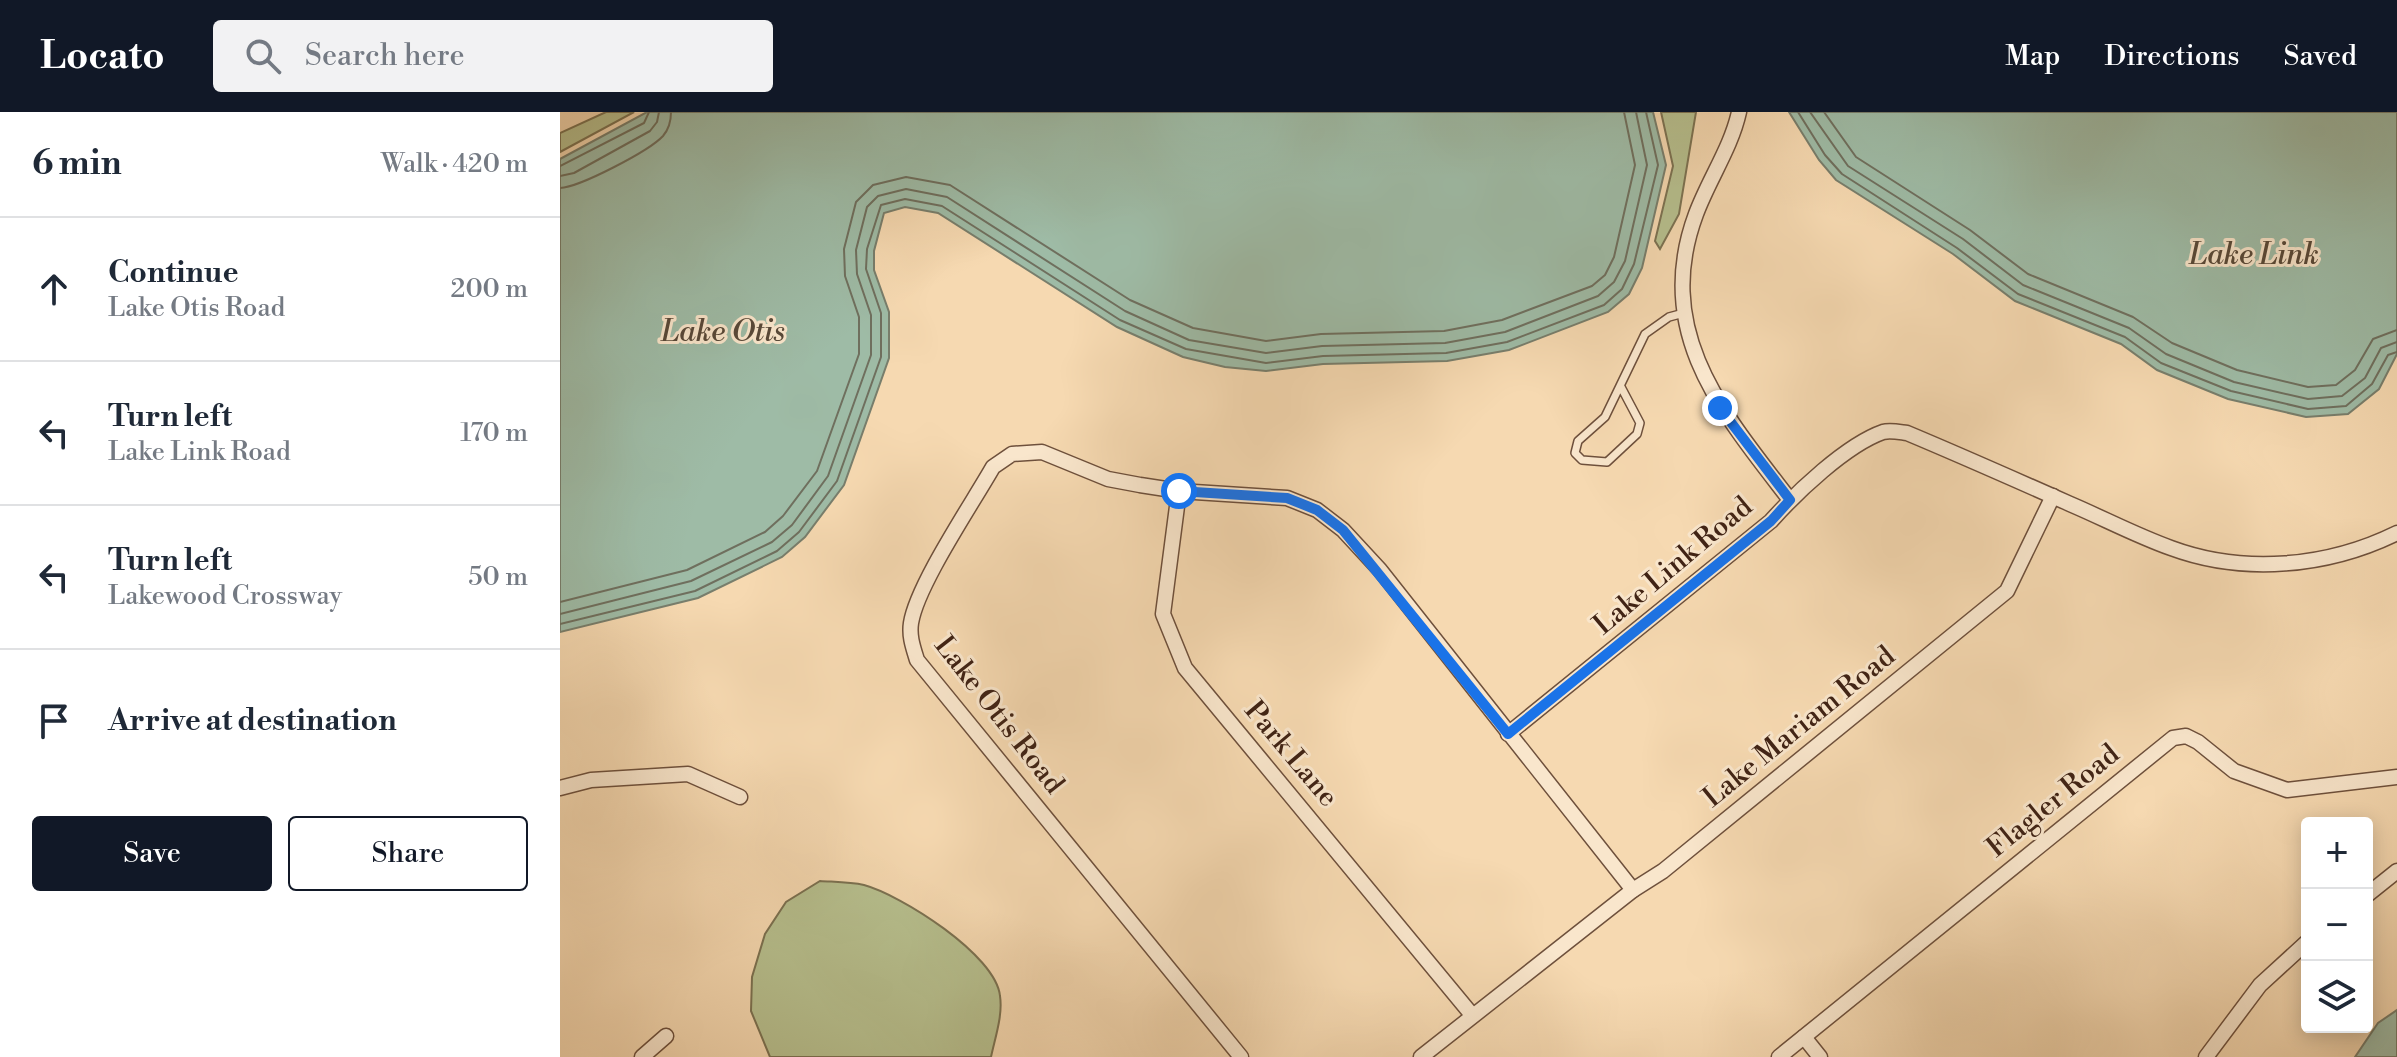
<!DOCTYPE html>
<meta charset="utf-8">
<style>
body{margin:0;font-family:"Libre Bodoni",serif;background:#f2f2f3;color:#1f2937}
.controls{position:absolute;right:24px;bottom:24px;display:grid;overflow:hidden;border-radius:8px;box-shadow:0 4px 20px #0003}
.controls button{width:72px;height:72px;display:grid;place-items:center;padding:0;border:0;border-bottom:2px solid #e0e1e3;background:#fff;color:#1f2937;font:40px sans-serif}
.stop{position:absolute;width:24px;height:24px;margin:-18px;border:6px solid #1a73e8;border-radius:50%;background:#fff}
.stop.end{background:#1a73e8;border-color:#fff;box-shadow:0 2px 8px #0008}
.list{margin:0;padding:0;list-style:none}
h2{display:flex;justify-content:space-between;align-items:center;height:104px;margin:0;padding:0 32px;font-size:34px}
h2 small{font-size:26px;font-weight:400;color:#747a83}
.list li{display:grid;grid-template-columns:52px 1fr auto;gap:24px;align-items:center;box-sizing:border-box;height:144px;padding:0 32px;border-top:2px solid #e0e1e3}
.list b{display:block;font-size:30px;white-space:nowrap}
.list p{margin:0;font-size:26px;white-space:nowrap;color:#747a83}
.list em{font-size:26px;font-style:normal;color:#747a83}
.actions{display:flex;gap:16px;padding:24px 32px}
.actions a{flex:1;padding:18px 0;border:2px solid #111827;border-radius:8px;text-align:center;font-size:28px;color:#111827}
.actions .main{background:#111827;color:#fff}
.icon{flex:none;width:44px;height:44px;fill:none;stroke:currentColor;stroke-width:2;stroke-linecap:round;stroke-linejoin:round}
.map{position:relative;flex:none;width:1837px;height:945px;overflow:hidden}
header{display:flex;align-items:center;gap:48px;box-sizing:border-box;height:112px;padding:0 40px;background:#111827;color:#fff}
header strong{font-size:38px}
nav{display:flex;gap:44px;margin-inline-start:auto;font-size:28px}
.search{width:560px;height:72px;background:#f2f2f3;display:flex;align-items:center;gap:20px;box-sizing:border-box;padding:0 28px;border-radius:8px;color:#747a83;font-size:30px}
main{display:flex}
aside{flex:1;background:#fff}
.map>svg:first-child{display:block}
</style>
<header>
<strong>Locato</strong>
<div class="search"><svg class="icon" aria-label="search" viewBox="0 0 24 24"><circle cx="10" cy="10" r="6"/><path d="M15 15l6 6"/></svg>Search here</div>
<nav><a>Map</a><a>Directions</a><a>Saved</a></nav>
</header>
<main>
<aside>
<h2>6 min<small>Walk · 420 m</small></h2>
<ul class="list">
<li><svg class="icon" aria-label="ahead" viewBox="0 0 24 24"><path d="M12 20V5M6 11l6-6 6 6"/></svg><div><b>Continue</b><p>Lake Otis Road</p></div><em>200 m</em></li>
<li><svg class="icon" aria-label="left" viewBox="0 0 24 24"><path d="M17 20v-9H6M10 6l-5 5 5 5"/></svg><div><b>Turn left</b><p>Lake Link Road</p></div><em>170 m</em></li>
<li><svg class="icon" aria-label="left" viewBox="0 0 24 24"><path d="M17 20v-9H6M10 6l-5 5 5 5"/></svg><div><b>Turn left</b><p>Lakewood Crossway</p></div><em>50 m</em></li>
<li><svg class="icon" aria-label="arrive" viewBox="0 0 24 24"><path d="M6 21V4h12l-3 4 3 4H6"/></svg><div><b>Arrive at destination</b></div></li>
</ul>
<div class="actions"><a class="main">Save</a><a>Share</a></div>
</aside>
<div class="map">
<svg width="1837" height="945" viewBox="0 0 1837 945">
<rect width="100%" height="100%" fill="#f6d9b1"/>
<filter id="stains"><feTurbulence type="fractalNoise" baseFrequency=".0025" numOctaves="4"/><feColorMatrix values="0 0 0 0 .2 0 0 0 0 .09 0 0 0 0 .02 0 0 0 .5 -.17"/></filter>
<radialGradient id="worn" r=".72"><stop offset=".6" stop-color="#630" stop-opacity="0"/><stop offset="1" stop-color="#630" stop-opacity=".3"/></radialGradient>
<g fill="#b7c08f" stroke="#7c7252" stroke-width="2">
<polygon points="46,0 74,0 0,40 0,21"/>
<polygon points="1101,0 1136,0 1119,102 1100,137 1095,129 1113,54"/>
<path d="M260,769C275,770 290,770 304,773C341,783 436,843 440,884C443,903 435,926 431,945H210L191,899L192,865L205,822L226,790Z"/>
</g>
<g fill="#9ebba6" stroke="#787e6c" stroke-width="2">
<polygon points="87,0 1093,0 1106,53 1082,156 1069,182 1048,200 949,238 887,249 763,252 706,259 665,255 623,245 557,215 378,101 345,95 324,101 314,139 314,158 329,200 329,246 284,373 245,425 222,445 138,486 0,520 0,47"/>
<polygon points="1229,0 1837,0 1837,242 1819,277 1788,302 1746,305 1668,287 1597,258 1561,232 1455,189 1393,142 1276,68 1259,48"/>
<polygon points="1837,898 1837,945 1795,945 1818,911"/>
</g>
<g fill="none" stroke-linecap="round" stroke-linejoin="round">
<g stroke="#6f6f5e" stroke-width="2">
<polyline points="1238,0 1265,43 1282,62 1397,136 1458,182 1565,225 1601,251 1671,279 1748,297 1786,294 1812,272 1828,243 1837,240"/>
<polyline points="1250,0 1288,54 1403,127 1463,173 1569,216 1606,242 1674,270 1748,287 1782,284 1805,266 1821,236 1837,230"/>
<polyline points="1264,0 1296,45 1410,118 1468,162 1573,205 1612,231 1677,258 1748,275 1776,273 1795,258 1813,227 1837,218"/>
<polyline points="0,54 84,11 89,0"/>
<polyline points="0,64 14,61 90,19 97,10 99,0"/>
<path d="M0,76C20,75 89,39 103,24C109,17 111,9 111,0"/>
<polyline points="0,490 127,458 205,420 223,404 257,359 299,242 299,205 285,164 284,137 296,90 313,73 346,65 390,73 570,188 633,216 706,229 761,222 884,219 942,208 1032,174 1045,163 1054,145 1075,53 1064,0"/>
<polyline points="0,502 131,469 212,430 232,413 268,364 311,243 311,203 297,162 296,138 307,95 318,84 346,77 387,85 565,199 629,228 706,241 762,234 885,231 945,220 1038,184 1054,170 1065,149 1087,53 1076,0"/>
<polyline points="0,512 135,479 217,439 239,420 277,369 321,245 321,201 306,157 307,137 321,93 345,87 382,94 560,208 626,237 706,251 763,244 886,241 947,230 1044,193 1062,177 1074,152 1098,53 1086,0"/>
</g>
<g stroke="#6e503c" stroke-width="10">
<polyline id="service" points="1061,275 1080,311 1077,322 1047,350 1022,348 1015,341 1018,329 1045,305 1085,222 1109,205 1124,201"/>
</g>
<g stroke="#6e503c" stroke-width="17">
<g id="minor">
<path d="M1179,0C1171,36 1149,67 1136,102C1092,220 1163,301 1230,388"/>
<polyline points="619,379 603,502 625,556 912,903"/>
<path d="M948,622L1211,409C1236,381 1286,333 1323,320C1330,318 1339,320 1347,321C1402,344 1456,368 1510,392C1543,406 1577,424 1611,436C1684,463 1768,455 1837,421"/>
<polyline points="0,676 31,668 128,662 180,685"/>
<polyline points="1807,783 1837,759"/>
<polyline points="1244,925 1260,945"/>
<polyline points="82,945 106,924"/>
<path d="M681,945L357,548C353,535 349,524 351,511C357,473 412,392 433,355L452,342L482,340L548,367L580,373L619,379L727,386L757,398L783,418L820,458L1073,778"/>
<polyline points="861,945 1073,778 1103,759 1447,479 1493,384"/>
<polyline points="1219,945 1613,626 1626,624 1638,630 1674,659 1727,678 1837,665"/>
<polyline points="1646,945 1700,873 1747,830"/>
</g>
</g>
<use href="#service" stroke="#f9e6cc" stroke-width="7"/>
<use href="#minor" stroke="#f9e6cc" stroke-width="14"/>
</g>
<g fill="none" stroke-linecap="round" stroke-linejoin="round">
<polyline stroke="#1a73e8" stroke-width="10" points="619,379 727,386 757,398 783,418 948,622 1211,409 1230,388 1160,296"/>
</g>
<g text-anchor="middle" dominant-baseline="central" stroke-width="6" stroke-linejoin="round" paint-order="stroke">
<g font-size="28" fill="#402315" stroke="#f9e6cc">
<text transform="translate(1113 454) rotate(-40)">Lake Link Road</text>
<text transform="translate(439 603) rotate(52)">Lake Otis Road</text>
<text transform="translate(1239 615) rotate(-39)">Lake Mariam Road</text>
<text transform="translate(731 642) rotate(50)">Park Lane</text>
<text transform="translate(1493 689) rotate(-39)">Flagler Road</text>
</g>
<g font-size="30" font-style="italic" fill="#584939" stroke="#f9e6cc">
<text x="1694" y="143">Lake Link</text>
<text x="163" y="220">Lake Otis</text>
</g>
</g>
<rect width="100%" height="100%" filter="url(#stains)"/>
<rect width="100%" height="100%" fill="url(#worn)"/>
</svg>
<div class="controls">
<button>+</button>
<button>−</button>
<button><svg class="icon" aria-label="layers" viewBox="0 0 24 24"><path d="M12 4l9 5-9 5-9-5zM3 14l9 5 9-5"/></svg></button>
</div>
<div class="stop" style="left:619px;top:379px"></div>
<div class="stop end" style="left:1160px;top:296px"></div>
</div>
</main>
